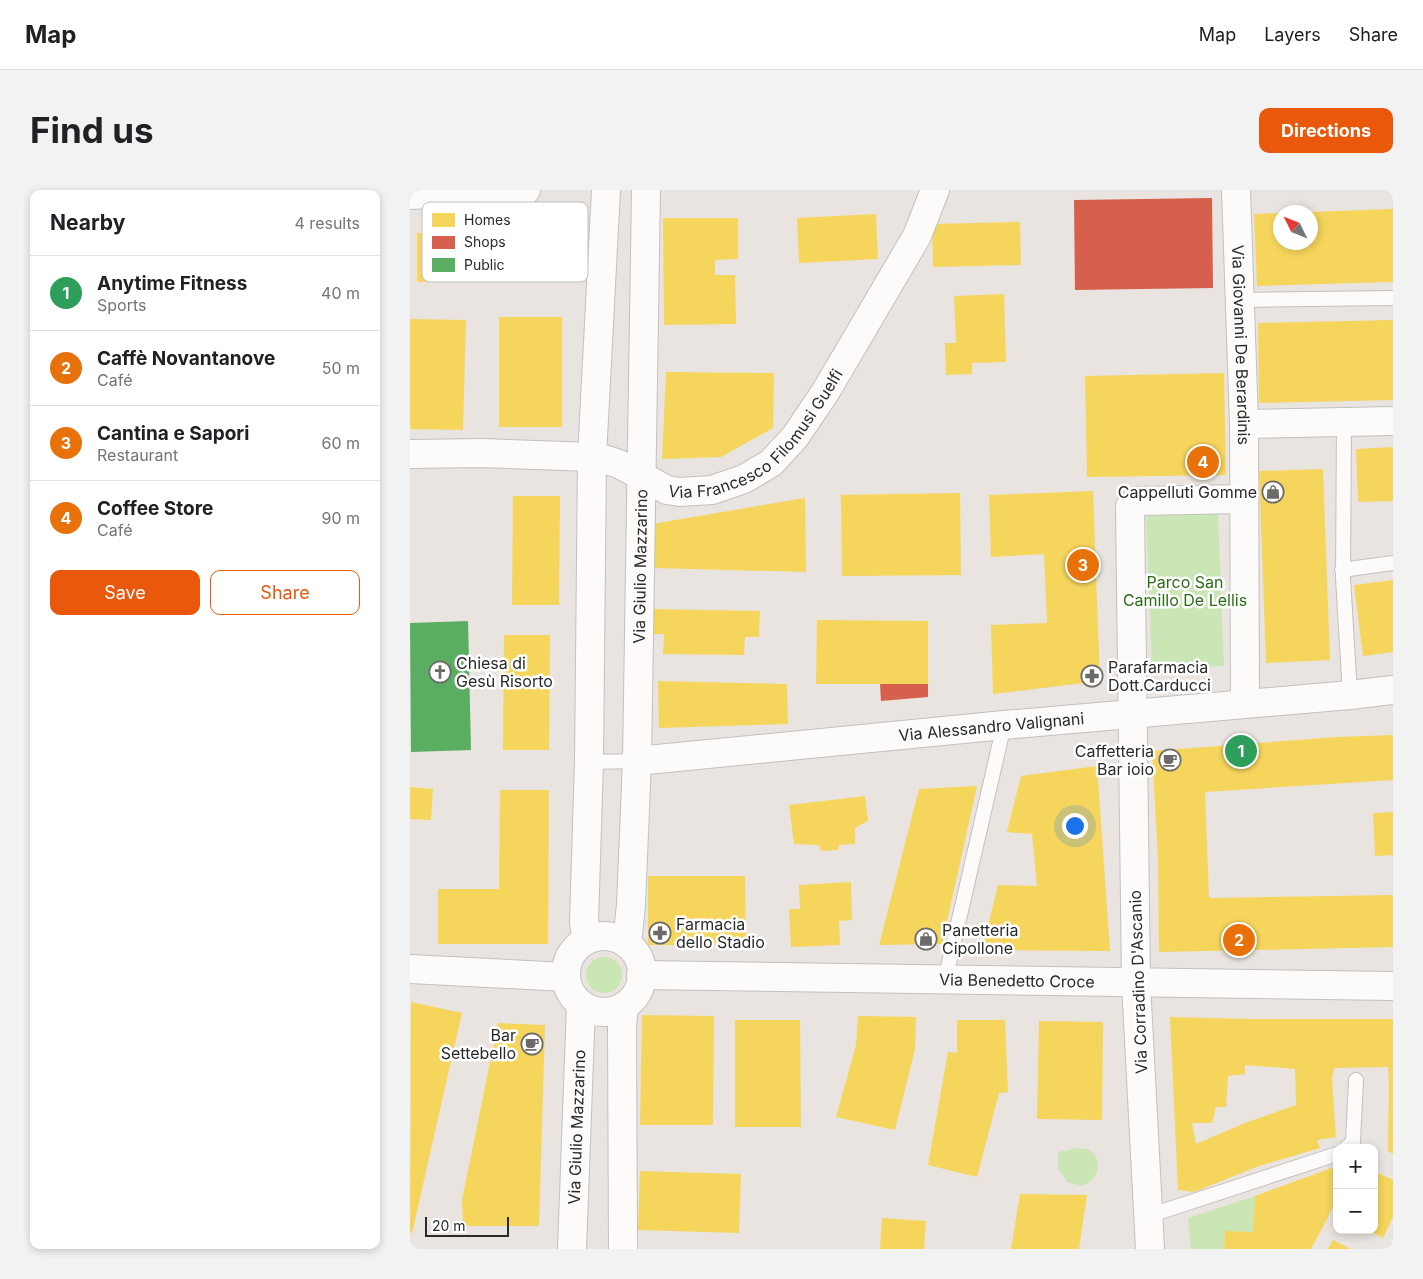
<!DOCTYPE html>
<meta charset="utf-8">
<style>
body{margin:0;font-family:Inter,sans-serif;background:#f2f2f2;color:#202124}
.controls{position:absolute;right:15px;bottom:15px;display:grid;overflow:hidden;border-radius:10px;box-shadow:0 2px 8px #0003}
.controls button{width:45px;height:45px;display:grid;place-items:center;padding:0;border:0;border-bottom:1px solid #e0e0e0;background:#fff;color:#202124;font:25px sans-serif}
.compass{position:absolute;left:863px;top:15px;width:45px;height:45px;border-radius:50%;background:#fff;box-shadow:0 2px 8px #0003;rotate:313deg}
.scale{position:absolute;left:15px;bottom:12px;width:84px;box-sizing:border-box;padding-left:5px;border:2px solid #2a2a2a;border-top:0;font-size:14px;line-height:18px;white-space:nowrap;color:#2a2a2a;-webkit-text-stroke:4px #fff;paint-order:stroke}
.you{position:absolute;left:664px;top:635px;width:18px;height:18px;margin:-12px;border:4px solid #fff;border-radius:50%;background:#1a73e8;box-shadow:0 0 0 8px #1a73e833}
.badge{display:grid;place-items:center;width:32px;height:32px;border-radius:50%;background:#ea580c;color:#fff;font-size:16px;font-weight:700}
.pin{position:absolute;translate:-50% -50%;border:2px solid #fff;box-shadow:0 1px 5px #0006}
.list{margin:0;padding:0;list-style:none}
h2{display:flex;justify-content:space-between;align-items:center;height:65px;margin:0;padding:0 20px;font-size:21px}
h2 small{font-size:16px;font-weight:400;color:#757577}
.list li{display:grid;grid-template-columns:32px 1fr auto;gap:15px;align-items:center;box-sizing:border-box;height:75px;padding:0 20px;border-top:1px solid #e0e0e0}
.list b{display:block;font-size:19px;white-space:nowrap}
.list p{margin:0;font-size:16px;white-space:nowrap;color:#757577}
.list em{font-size:16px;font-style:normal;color:#757577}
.actions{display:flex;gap:10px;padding:15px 20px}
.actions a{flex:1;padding:11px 0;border:1px solid #ea580c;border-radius:10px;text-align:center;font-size:18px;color:#ea580c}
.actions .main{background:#ea580c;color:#fff}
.map{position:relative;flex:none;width:983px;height:1059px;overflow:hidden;border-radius:10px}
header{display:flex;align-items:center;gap:30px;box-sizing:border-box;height:70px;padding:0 25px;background:#fff;border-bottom:1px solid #e0e0e0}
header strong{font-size:24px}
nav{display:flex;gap:28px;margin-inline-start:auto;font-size:18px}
.intro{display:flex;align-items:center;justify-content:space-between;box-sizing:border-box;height:120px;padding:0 30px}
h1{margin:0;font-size:35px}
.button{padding:12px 22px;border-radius:10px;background:#ea580c;color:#fff;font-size:18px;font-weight:700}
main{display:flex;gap:30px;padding:0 30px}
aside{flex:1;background:#fff;border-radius:10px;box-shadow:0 2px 8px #0003}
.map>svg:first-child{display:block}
</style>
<header>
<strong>Map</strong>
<nav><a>Map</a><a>Layers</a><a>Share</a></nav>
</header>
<div class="intro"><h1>Find us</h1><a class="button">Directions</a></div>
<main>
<aside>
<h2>Nearby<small>4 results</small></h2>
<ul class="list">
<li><span class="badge" style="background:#2e9e5b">1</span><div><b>Anytime Fitness</b><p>Sports</p></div><em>40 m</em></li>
<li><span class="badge" style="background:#e8710a">2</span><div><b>Caffè Novantanove</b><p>Café</p></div><em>50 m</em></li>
<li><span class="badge" style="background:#e8710a">3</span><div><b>Cantina e Sapori</b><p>Restaurant</p></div><em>60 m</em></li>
<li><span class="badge" style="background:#e8710a">4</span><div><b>Coffee Store</b><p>Café</p></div><em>90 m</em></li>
</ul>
<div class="actions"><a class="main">Save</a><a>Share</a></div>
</aside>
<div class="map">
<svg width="983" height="1059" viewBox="0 0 983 1059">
<rect width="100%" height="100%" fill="#e9e4df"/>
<g fill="#cbe6b5">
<polygon points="808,323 814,476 742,479 736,326"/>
<circle cx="194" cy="785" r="18"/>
<path d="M667,958C671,959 676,958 679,960C694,968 689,992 673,995C668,996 662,993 657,992L648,978V962Z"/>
<polygon points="845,1006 843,1042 815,1042 814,1059 781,1059 778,1028"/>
</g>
<g fill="#f6d55c" fill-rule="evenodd">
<polygon points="983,19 983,92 847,96 844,24 871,23 871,52 901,52 901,22"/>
<polygon points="466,24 468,69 389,73 387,28"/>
<polygon points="253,28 328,28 328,69 305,70 305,85 325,85 326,134 254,135"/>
<polygon points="610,32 611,75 523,77 522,34"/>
<polygon points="160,41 160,90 7,92 7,43"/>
<polygon points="594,104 596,172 562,173 562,184 536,185 535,153 546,153 544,106"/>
<rect x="89" y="127" width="63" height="110"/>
<polygon points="0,129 56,130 53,240 0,239"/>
<polygon points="983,130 983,210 849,213 848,133"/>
<polygon points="256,182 364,183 363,238 311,267 252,269"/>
<polygon points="814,183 816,285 677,287 675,186"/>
<polygon points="983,257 983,311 948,312 946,259"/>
<polygon points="913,279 920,470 856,473 849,281"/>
<polygon points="683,301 690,491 583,504 581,435 637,433 634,364 581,367 579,305"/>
<polygon points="550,303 551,385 432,386 431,305"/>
<polygon points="103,306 150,306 149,415 102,415"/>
<polygon points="395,308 396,382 242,378 242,334"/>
<polygon points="983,390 983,462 953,466 944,395"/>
<polygon points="242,419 350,421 349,447 335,447 334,465 253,464 254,444 241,444"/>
<polygon points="407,430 518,431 518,494 406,494"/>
<polygon points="94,445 140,445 139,560 93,560"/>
<polygon points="248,491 377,494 378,534 249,538"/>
<polygon points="983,545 983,590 795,602 799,708 983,705 983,757 749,762 748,669 742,561 927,547"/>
<polygon points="687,576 700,761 572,760 588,695 627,696 622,644 597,642 611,586"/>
<polygon points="567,596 532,754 469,755 509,599"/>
<polygon points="0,597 23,599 21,630 0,629"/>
<polygon points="90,600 139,600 138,754 28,754 28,699 89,699"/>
<polygon points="455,606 458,631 445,638 445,654 429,655 428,660 411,661 409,655 384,654 379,615"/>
<polygon points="983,622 983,665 965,666 963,623"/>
<polygon points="238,686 335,686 336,755 238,755"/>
<polygon points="441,692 442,730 429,731 430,755 381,757 379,719 390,719 389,695"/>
<polygon points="1,812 52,823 2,1043 0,1043"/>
<polygon points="232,825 304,826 303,935 230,935"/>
<polygon points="448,826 506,827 505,859 485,940 426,927 446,855"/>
<path d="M760,827L838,829H983V964L978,961L979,892L978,877L924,878L922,889L926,947L907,950L910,958L849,976L784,1002L768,1000ZM835,875L885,879L886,915L835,933L786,954L782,933H802L806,917H816L818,886L835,884Z"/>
<polygon points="325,830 390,830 391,937 325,937"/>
<polygon points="547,830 595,830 598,902 589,903 567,987 518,975 538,862 547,863"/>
<polygon points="629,831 693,832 692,930 627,929"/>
<polygon points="88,833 135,835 129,1036 53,1036 52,1010"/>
<polygon points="927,976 927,1007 916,1031 901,1059 814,1059 815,1041 843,1042 845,1006"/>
<polygon points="230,981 331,984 329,1043 228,1040"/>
<polygon points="964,981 983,990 983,1027 973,1048 958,1040 964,1040"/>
<polygon points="610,1004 677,1005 669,1059 601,1059"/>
<polygon points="472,1028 516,1031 514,1059 470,1059"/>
<polygon points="923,1050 941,1059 918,1059"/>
</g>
<g fill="#d6604d">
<polygon points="802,8 803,98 665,100 664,10"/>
<polygon points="470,494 518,494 518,507 471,511"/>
</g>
<polygon fill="#5aae61" points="58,431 61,560 1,562 0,433"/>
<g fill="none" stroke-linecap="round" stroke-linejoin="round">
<g stroke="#c2c0c1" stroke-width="16">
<g id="service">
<polyline points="829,110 983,108"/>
<polyline points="934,232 933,388 940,505"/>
<polyline points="932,380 983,373"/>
<polyline points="179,572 227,571"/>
<polyline points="535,790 594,535"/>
<polyline points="936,958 943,952 946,890"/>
<polyline points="738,1026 927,964"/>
</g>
</g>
<g stroke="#c2c0c1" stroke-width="30">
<g id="minor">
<path id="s1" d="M826,0L834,234L835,514"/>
<polyline points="0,5 116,0"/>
<polyline points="834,234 983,231"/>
<path id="s2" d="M0,264L73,263L182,267L197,270L209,274L257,300L269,302L302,300L334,289L361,273L385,247L416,201L507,46L525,0"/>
<path id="s3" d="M227,571L594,535L940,505L983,500"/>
<circle cx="194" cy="784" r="38"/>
<polyline points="177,750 174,733 179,572 182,267 196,0"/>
<path id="s4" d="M217,754L221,715L227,571L236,0"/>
<polyline points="0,779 156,787"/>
<path id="s5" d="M231,785L983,796"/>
<path id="s6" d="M162,1059L171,815"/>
<polyline points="213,1059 212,837 214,816"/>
<polyline points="740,1059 726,793 720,317 727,311 833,309"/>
</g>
</g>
<use href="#service" stroke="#fcfbfa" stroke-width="14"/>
<use href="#minor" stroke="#fcfbfa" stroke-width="28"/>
</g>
<defs>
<g id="shop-ring" transform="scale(1.125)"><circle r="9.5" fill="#fff" stroke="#6d6b69" stroke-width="1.5"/><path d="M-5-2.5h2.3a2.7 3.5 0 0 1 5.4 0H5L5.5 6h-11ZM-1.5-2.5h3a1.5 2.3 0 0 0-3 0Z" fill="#6d6b69"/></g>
<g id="church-ring" transform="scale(1.125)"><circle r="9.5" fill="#fff" stroke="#6d6b69" stroke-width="1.5"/><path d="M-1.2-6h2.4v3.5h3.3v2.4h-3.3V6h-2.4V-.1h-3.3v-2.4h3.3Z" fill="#6d6b69"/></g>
<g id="pharmacy-ring" transform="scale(1.125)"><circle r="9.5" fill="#fff" stroke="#6d6b69" stroke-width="1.5"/><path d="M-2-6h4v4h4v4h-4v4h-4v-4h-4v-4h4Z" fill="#6d6b69"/></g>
<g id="cafe-ring" transform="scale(1.125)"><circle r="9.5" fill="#fff" stroke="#6d6b69" stroke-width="1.5"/><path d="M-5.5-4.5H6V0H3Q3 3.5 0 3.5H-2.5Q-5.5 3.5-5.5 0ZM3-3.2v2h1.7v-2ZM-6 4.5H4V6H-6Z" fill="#6d6b69"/></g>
</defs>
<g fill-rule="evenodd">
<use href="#shop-ring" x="863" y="302"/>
<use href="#church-ring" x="30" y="482"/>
<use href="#pharmacy-ring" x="682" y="486"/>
<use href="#cafe-ring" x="760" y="570"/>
<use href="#pharmacy-ring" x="250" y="743"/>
<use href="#shop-ring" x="516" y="749"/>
<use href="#cafe-ring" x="122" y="854"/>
</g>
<g text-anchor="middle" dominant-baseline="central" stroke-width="5" stroke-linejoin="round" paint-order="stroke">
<g font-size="16" fill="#2a2a2a" stroke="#fff">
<text stroke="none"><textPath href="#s1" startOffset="155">Via Giovanni De Berardinis</textPath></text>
<text stroke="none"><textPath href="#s2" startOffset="378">Via Francesco Filomusi Guelfi</textPath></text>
<text stroke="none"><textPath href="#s4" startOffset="378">Via Giulio Mazzarino</textPath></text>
<text stroke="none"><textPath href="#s3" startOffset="356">Via Alessandro Valignani</textPath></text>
<text stroke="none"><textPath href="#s5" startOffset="376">Via Benedetto Croce</textPath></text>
<text transform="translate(728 792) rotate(-92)">Via Corradino D'Ascanio</text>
<text stroke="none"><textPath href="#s6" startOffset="122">Via Giulio Mazzarino</textPath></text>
</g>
<g font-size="16" fill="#2a2a2a" stroke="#fff" text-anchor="start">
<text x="847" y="302" text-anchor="end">Cappelluti Gomme</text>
<text x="46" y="473">Chiesa di<tspan x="46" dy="18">Gesù Risorto</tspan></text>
<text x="698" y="477">Parafarmacia<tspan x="698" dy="18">Dott.Carducci</tspan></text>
<text x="744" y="561" text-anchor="end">Caffetteria<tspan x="744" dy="18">Bar ioio</tspan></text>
<text x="266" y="734">Farmacia<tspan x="266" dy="18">dello Stadio</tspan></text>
<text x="532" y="740">Panetteria<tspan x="532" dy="18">Cipollone</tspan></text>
<text x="106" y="845" text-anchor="end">Bar<tspan x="106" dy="18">Settebello</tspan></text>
</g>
<g font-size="16" fill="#2a6d14" stroke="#fff">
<text x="775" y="392">Parco San<tspan x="775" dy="18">Camillo De Lellis</tspan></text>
</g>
</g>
<rect x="12" y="12" width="166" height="80" rx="8" fill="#fff" stroke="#bfbfbf" stroke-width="1"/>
<rect x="22" y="23" width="23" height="14" fill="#f6d55c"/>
<rect x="22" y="46" width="23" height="13" fill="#d6604d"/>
<rect x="22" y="68" width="23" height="14" fill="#5aae61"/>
<g font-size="14" fill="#2a2a2a">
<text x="54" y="35">Homes</text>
<text x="54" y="57">Shops</text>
<text x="54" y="80">Public</text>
</g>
</svg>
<div class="controls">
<button>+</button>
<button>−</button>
</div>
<svg class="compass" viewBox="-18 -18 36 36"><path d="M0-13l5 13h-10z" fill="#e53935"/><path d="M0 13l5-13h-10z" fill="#757577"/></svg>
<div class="scale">20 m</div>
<div class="you"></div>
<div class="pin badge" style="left:831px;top:561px;background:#2e9e5b">1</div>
<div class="pin badge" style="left:829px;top:750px;background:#e8710a">2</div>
<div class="pin badge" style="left:673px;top:375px;background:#e8710a">3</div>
<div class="pin badge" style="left:793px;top:272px;background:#e8710a">4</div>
</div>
</main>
